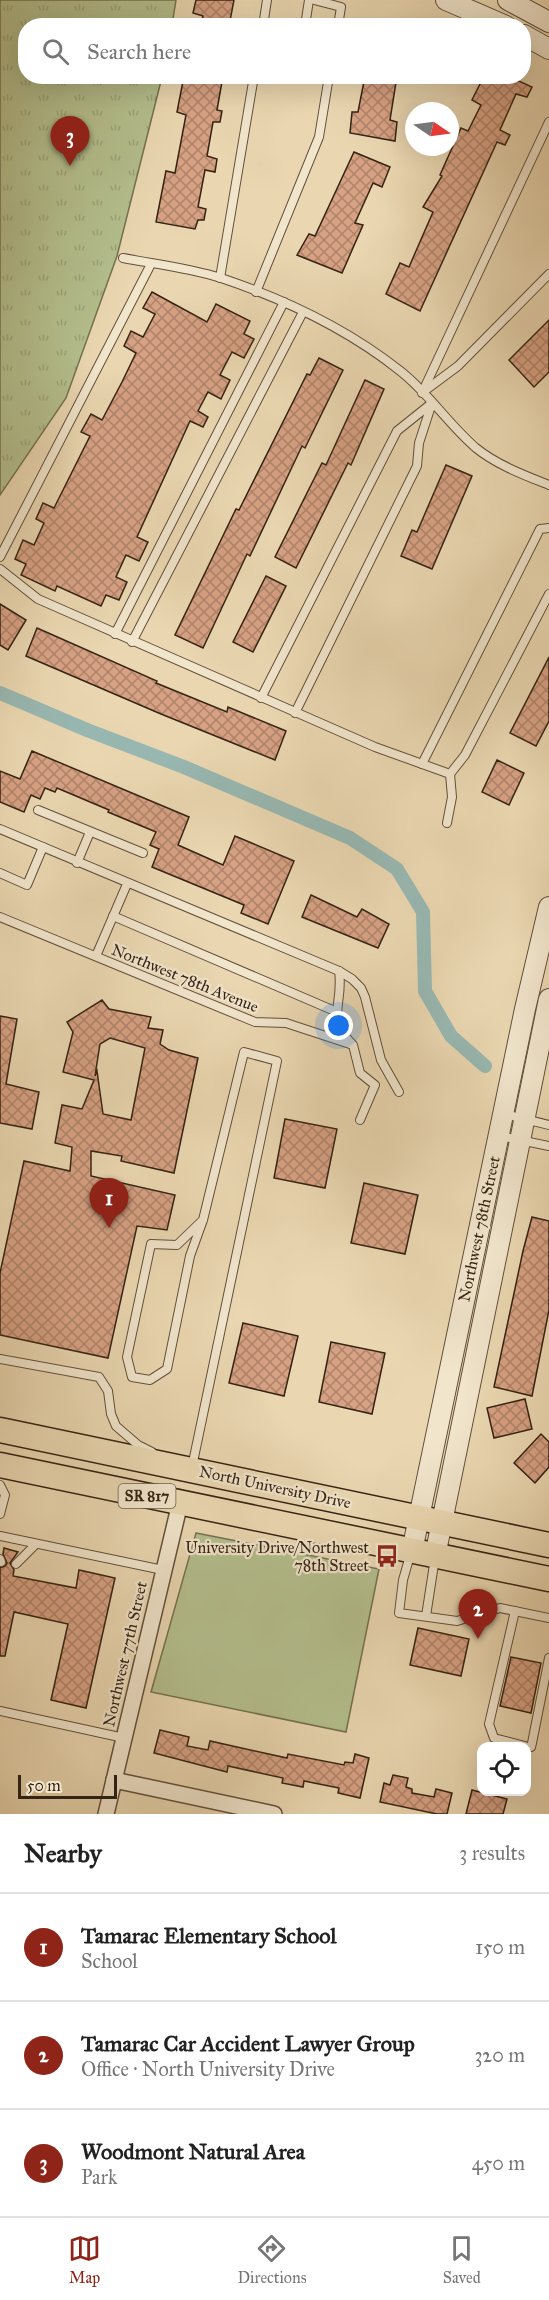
<!DOCTYPE html>
<meta charset="utf-8">
<style>
body{margin:0;font-family:"IM FELL Great Primer",serif;background:#f6f6f6;color:#222}
.controls{position:absolute;right:18px;bottom:18px;display:grid;overflow:hidden;border-radius:12px;box-shadow:0 6px 24px #0002}
.controls button{width:54px;height:54px;display:grid;place-items:center;padding:0;border:0;border-bottom:2px solid #e0e0e0;background:#fff;color:#222;font:30px sans-serif}
.compass{position:absolute;left:405px;top:102px;width:54px;height:54px;border-radius:50%;background:#fff;box-shadow:0 6px 24px #0002;rotate:103deg}
.scale{position:absolute;left:18px;bottom:15px;width:99px;box-sizing:border-box;padding-left:6px;border:3px solid #352314;border-top:0;font-size:16px;line-height:21px;white-space:nowrap;color:#352314;-webkit-text-stroke:4px #f1e5cc;paint-order:stroke}
.you{position:absolute;left:339px;top:1026px;width:21px;height:21px;margin:-15px;border:4px solid #fff;border-radius:50%;background:#1a73e8;box-shadow:0 0 0 9px #1a73e833}
.badge{display:grid;place-items:center;width:39px;height:39px;border-radius:50%;background:#8f2418;color:#fff;font-size:20px;font-weight:700}
.pin{position:absolute;translate:-50% -50px;filter:drop-shadow(0 2px 3px #0008)}
.pin::after{content:'';position:absolute;top:32px;width:21px;height:18px;background:inherit;clip-path:polygon(0 0,100% 0,50% 100%)}
.list{margin:0;padding:0;list-style:none}
h2{display:flex;justify-content:space-between;align-items:center;height:78px;margin:0;padding:0 24px;font-size:26px}
h2 small{font-size:20px;font-weight:400;color:#767676}
.list li{display:grid;grid-template-columns:39px 1fr auto;gap:18px;align-items:center;box-sizing:border-box;height:108px;padding:0 24px;border-top:2px solid #e0e0e0}
.list b{display:block;font-size:22px;white-space:nowrap}
.list p{margin:0;font-size:20px;white-space:nowrap;color:#767676}
.list em{font-size:20px;font-style:normal;color:#767676}
.icon{flex:none;width:33px;height:33px;fill:none;stroke:currentColor;stroke-width:2;stroke-linecap:round;stroke-linejoin:round}
.map{position:relative;flex:none;width:549px;height:1814px;overflow:hidden}
.search{position:absolute;background:#fff;box-shadow:0 6px 24px #0002;left:18px;right:18px;top:18px;height:66px;display:flex;align-items:center;gap:15px;box-sizing:border-box;padding:0 21px;border-radius:24px;color:#767676;font-size:22px}
.sheet{height:402px;background:#fff}
nav{display:flex;justify-content:space-around;align-items:center;box-sizing:border-box;height:84px;border-top:2px solid #e0e0e0;background:#fff;font-size:16px;color:#767676}
nav a{display:grid;justify-items:center;gap:3px}
nav .on{color:#8f2418}
.map>svg:first-child{display:block}
</style>
<div class="map">
<svg width="549" height="1814" viewBox="0 0 549 1814">
<defs>
<pattern id="park-tufts" width="24" height="20" patternUnits="userSpaceOnUse" patternTransform="scale(1.5)"><rect width="24" height="20" fill="#b4bf8e"/><path d="M3 7l-1-3M5 7V3M7 7l1-3M15 17l-1-3M17 17v-4M19 17l1-3" fill="none" stroke="#9ba47a"/></pattern>
<pattern id="building-cross-hatch" width="8" height="8" patternUnits="userSpaceOnUse" patternTransform="scale(1.5)"><rect width="8" height="8" fill="#d7a183"/><path d="M0 0l8 8M0 8l8-8" fill="none" stroke="#af836a"/></pattern>
</defs>
<rect width="100%" height="100%" fill="#ead7b1"/>
<filter id="stains"><feTurbulence type="fractalNoise" baseFrequency=".00333" numOctaves="4"/><feColorMatrix values="0 0 0 0 .2 0 0 0 0 .09 0 0 0 0 .02 0 0 0 .5 -.17"/></filter>
<radialGradient id="worn" r=".72"><stop offset=".6" stop-color="#630" stop-opacity="0"/><stop offset="1" stop-color="#630" stop-opacity=".3"/></radialGradient>
<polygon fill="#b4bf8e" stroke="#747151" stroke-width="1.5" points="196,1533 379,1569 346,1732 151,1692"/>
<polygon fill="url(#park-tufts)" stroke="#747151" stroke-width="1.5" points="0,0 176,0 172,25 26,26 26,76 162,77 117,256 66,398 0,495"/>
<g fill="none" stroke-linecap="round" stroke-linejoin="round">
<polyline stroke="#98b8b2" stroke-width="14" points="0,693 87,730 184,767 350,838 397,869 423,912 425,991 451,1036 485,1066"/>
</g>
<g fill="url(#building-cross-hatch)" stroke="#352314" stroke-width="1.5" fill-rule="evenodd">
<polygon points="196,0 234,0 229,26 201,26 203,16 193,13"/>
<polygon points="184,76 223,76 217,110 222,111 220,122 213,122 207,156 217,159 215,172 205,170 198,207 206,209 204,220 198,220 195,229 156,222 166,171 175,173 186,115 177,112"/>
<polygon points="365,76 397,76 390,120 397,122 395,141 350,133 352,112 358,112"/>
<polygon points="484,76 508,76 532,87 527,97 516,94 500,130 510,135 505,145 497,142 420,311 386,294 400,263 409,267 433,212 423,207 442,176 440,175 461,128 468,131 481,105 472,100"/>
<polygon points="354,152 390,167 382,187 373,183 355,223 363,225 342,273 297,255 309,234 315,236"/>
<polygon points="152,292 207,322 216,304 250,321 244,334 254,339 244,358 232,352 220,375 230,380 221,399 208,392 198,411 208,417 203,427 190,421 137,537 148,542 139,561 126,555 116,577 127,582 119,600 106,595 101,606 57,586 55,591 21,575 26,564 15,559 23,540 34,545 44,523 36,519 43,503 54,508 90,436 81,432 91,414 102,420 122,382 136,353 124,346 131,331 143,337 155,314 143,308"/>
<polygon points="549,320 549,372 534,387 509,360"/>
<polygon points="319,358 343,370 305,448 302,446 250,556 247,554 203,648 175,635 236,509 239,510 307,374 310,375"/>
<polygon points="365,380 384,389 351,465 348,463 296,568 275,557 322,463 326,465"/>
<polygon points="446,465 472,476 432,569 401,556 412,530 417,532"/>
<polygon points="266,576 286,586 253,652 233,642"/>
<polygon points="0,604 26,620 8,650 0,645"/>
<polygon points="37,628 157,681 156,683 227,712 228,707 286,731 275,760 161,714 26,656"/>
<polygon points="549,657 549,721 536,746 510,733"/>
<polygon points="32,751 189,817 178,845 223,865 235,836 294,861 268,924 241,913 244,905 152,867 159,849 150,845 156,832 108,812 109,810 57,788 55,792 45,788 40,799 31,795 24,812 0,802 0,771 20,779"/>
<polygon points="497,760 524,773 509,805 482,792"/>
<polygon points="311,895 357,917 362,909 389,924 378,948 302,917"/>
<path d="M102,1000L109,1009L151,1017L148,1028L163,1030L160,1044L169,1050L198,1058L174,1173L121,1161L122,1156L91,1151V1176L175,1195L167,1230L137,1226L108,1358L0,1335V1273L24,1161L70,1171L72,1147L55,1143L62,1105L82,1109L94,1080L63,1072L73,1032L67,1022ZM110,1038L145,1048L131,1120L103,1114L97,1071L95,1076L100,1044Z"/>
<polygon points="0,1016 17,1019 6,1084 39,1092 32,1129 0,1123"/>
<polygon points="285,1119 337,1129 325,1188 274,1178"/>
<polygon points="364,1183 418,1195 405,1254 351,1243"/>
<polygon points="532,1217 549,1221 549,1310 532,1396 494,1387 523,1251"/>
<polygon points="243,1323 298,1336 284,1396 229,1383"/>
<polygon points="331,1342 385,1353 372,1414 319,1402"/>
<polygon points="525,1399 532,1429 494,1438 487,1408"/>
<polygon points="541,1434 549,1442 549,1467 535,1483 514,1463"/>
<polygon points="4,1548 18,1552 10,1563 14,1570 13,1576 76,1588 79,1570 115,1578 86,1708 51,1700 68,1624 14,1612 5,1656 0,1656 0,1568 5,1566 7,1563 3,1554"/>
<polygon points="418,1628 469,1639 461,1676 410,1665"/>
<polygon points="511,1657 541,1663 531,1713 500,1706"/>
<polygon points="160,1730 189,1737 187,1746 208,1750 210,1741 287,1758 288,1754 344,1765 345,1762 353,1763 355,1754 369,1758 360,1798 338,1793 339,1788 304,1781 303,1787 282,1783 283,1778 228,1766 227,1772 154,1753"/>
<polygon points="393,1775 408,1778 406,1787 412,1789 412,1793 434,1797 436,1789 452,1793 447,1814 437,1814 380,1802 384,1783 390,1785"/>
<polygon points="472,1790 507,1799 503,1814 466,1814"/>
</g>
<g fill="none" stroke-linecap="round" stroke-linejoin="round">
<g stroke="#62503b" stroke-width="10">
<g id="service">
<polyline points="314,0 341,7 338,26"/>
<polyline points="263,26 267,0"/>
<polyline points="305,26 309,0"/>
<path d="M123,258C155,264 190,268 221,278C284,299 347,329 399,370C428,392 448,424 476,448C497,465 524,475 549,485"/>
<polyline points="220,278 254,76"/>
<polyline points="256,292 319,137 329,76"/>
<polyline points="423,392 458,366 549,274"/>
<polyline points="422,393 549,122"/>
<polyline points="0,557 151,264"/>
<polyline points="0,569 38,599 375,747 450,774 452,797 447,823"/>
<polyline points="115,634 284,302"/>
<polyline points="132,642 303,312"/>
<polyline points="261,698 397,431 432,403"/>
<polyline points="295,713 417,466 419,443 432,403"/>
<polyline points="422,764 540,529 549,528"/>
<polyline points="450,774 465,755 549,594"/>
<polyline points="38,810 143,853"/>
<polyline points="0,829 339,971 352,979 361,988 365,997 381,1060 399,1092"/>
<polyline points="77,863 90,832"/>
<polyline points="0,873 27,885 43,847"/>
<polyline points="113,916 337,1012"/>
<polyline points="0,917 255,1022 286,1023 353,1045 360,1073 375,1085 360,1120"/>
<polyline points="96,956 127,884"/>
<path d="M339,971C344,1005 325,1016 352,1044"/>
<polyline points="504,1114 549,1125"/>
<polyline points="500,1136 549,1146"/>
<polyline points="0,1359 99,1377 108,1391 111,1414 116,1426 138,1445 152,1452"/>
<polyline points="192,1467 277,1061 244,1052 203,1220 190,1256 167,1369 150,1380 132,1377 127,1357 151,1244 177,1245 203,1220"/>
<polyline points="0,1485 5,1495 0,1514"/>
<polyline points="0,1536 163,1570"/>
<polyline points="411,1552 403,1580 399,1613 457,1621 500,1608 549,1618"/>
<polyline points="0,1559 1,1562"/>
<polyline points="16,1564 36,1544"/>
<polyline points="515,1611 489,1724 494,1738 525,1746"/>
<polyline points="426,1616 435,1558"/>
<polyline points="0,1711 124,1738"/>
<polyline points="526,1747 531,1747 532,1743 549,1658"/>
</g>
</g>
<g stroke="#62503b" stroke-width="18">
<g id="minor">
<polyline points="114,1780 274,1814"/>
<polyline points="106,1814 180,1503"/>
</g>
</g>
<g stroke="#62503b" stroke-width="22">
<g id="tertiary">
<polyline points="446,0 506,26"/>
<polyline points="508,0 549,22"/>
<polyline points="524,35 549,49"/>
<polyline points="412,1551 525,1009 549,907"/>
<polyline points="435,1556 549,999"/>
</g>
</g>
<g stroke="#352314" stroke-width="27">
<g id="primary">
<polyline points="0,1430 549,1545"/>
<polyline points="0,1465 549,1579"/>
</g>
</g>
<use href="#service" stroke="#f1e5cc" stroke-width="8"/>
<use href="#minor" stroke="#f1e5cc" stroke-width="15"/>
<use href="#tertiary" stroke="#f1e5cc" stroke-width="20"/>
<use href="#primary" stroke="#ead7b1" stroke-width="24"/>
</g>
<defs>
<g id="bus-bare" transform="scale(1.8)"><path d="M-5-6H5V4H4V6H2V4H-2V6H-4V4H-5ZM-3.5-4V0h7V-4ZM-3.5 1.2v1.5H-2V1.2ZM2 1.2v1.5H3.5V1.2Z" fill="#8f2418" stroke="#f1e5cc" stroke-width="2.5" paint-order="stroke"/></g>
</defs>
<g fill-rule="evenodd">
<use href="#bus-bare" x="387" y="1556"/>
</g>
<g text-anchor="middle" dominant-baseline="central" stroke-width="4.5" stroke-linejoin="round" paint-order="stroke">
<rect fill="#f1e5cc" stroke="#6d5d4b" stroke-width="1.5" x="118.5" y="1484" width="57" height="24" rx="4.5"/>
<g font-size="15" font-weight="bold" fill="#352314">
<text x="147" y="1496">SR 817</text>
</g>
<g font-size="16" fill="#352314" stroke="#f1e5cc">
<text transform="translate(185 978) rotate(22)">Northwest 78th Avenue</text>
<text transform="translate(479 1229) rotate(-78)">Northwest 78th Street</text>
<text transform="translate(275 1487) rotate(12)">North University Drive</text>
<text transform="translate(125 1654) rotate(-77)">Northwest 77th Street</text>
</g>
<g font-size="16" fill="#352314" stroke="#f1e5cc" text-anchor="end">
<text x="369" y="1547">University Drive/Northwest<tspan x="369" dy="18">78th Street</tspan></text>
</g>
</g>
<rect width="100%" height="100%" filter="url(#stains)"/>
<rect width="100%" height="100%" fill="url(#worn)"/>
</svg>
<div class="controls">
<button><svg class="icon" aria-label="locate" viewBox="0 0 24 24"><circle cx="12" cy="12" r="6"/><path d="M12 2v4M12 18v4M2 12h4M18 12h4"/></svg></button>
</div>
<svg class="compass" viewBox="-18 -18 36 36"><path d="M0-13l5 13h-10z" fill="#e53935"/><path d="M0 13l5-13h-10z" fill="#767676"/></svg>
<div class="scale">50 m</div>
<div class="you"></div>
<div class="pin badge" style="left:109px;top:1228px">1</div>
<div class="pin badge" style="left:478px;top:1639px">2</div>
<div class="pin badge" style="left:70px;top:166px">3</div>
<div class="search"><svg class="icon" aria-label="search" viewBox="0 0 24 24"><circle cx="10" cy="10" r="6"/><path d="M15 15l6 6"/></svg>Search here</div>
</div>
<section class="sheet">
<h2>Nearby<small>3 results</small></h2>
<ul class="list">
<li><span class="badge">1</span><div><b>Tamarac Elementary School</b><p>School</p></div><em>150 m</em></li>
<li><span class="badge">2</span><div><b>Tamarac Car Accident Lawyer Group</b><p>Office · North University Drive</p></div><em>320 m</em></li>
<li><span class="badge">3</span><div><b>Woodmont Natural Area</b><p>Park</p></div><em>450 m</em></li>
</ul>
</section>
<nav>
<a class="on"><svg class="icon" aria-label="map" viewBox="0 0 24 24"><path d="M3 6l6-2 6 2 6-2v14l-6 2-6-2-6 2zM9 4v14M15 6v14"/></svg>Map</a>
<a><svg class="icon" aria-label="directions" viewBox="0 0 24 24"><path d="M12 3l9 9-9 9-9-9zM9 14v-3h6M13 9l2 2-2 2"/></svg>Directions</a>
<a><svg class="icon" aria-label="saved" viewBox="0 0 24 24"><path d="M7 4h10v16l-5-4-5 4z"/></svg>Saved</a>
</nav>
